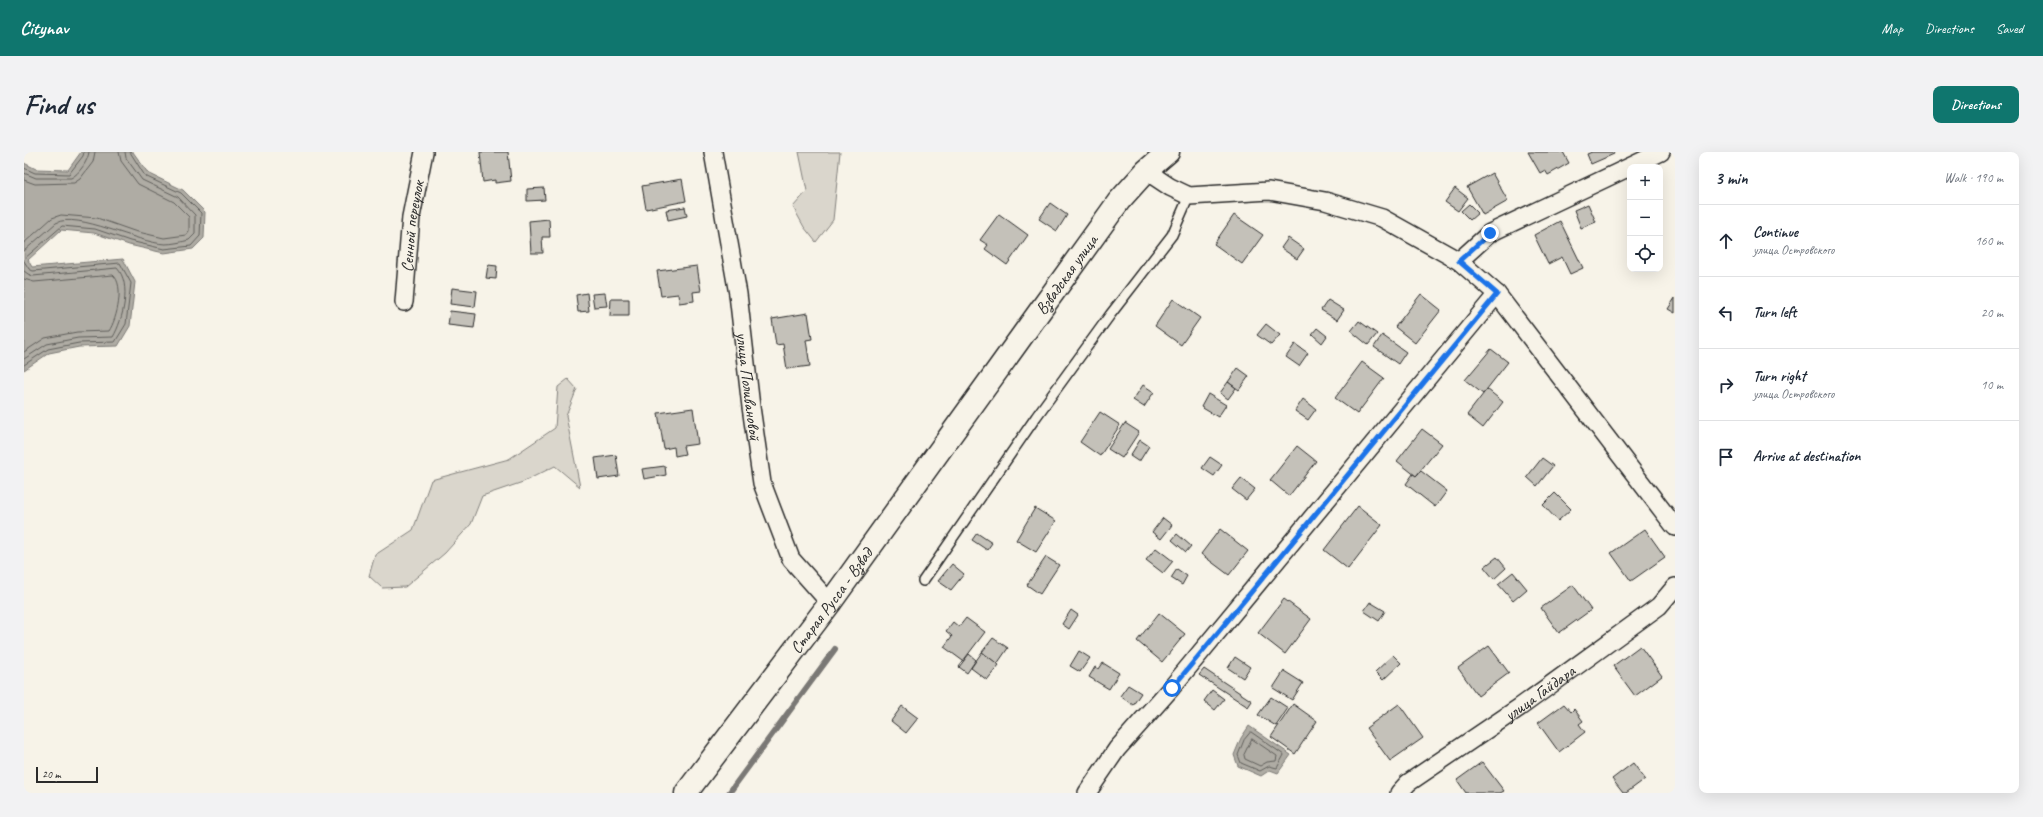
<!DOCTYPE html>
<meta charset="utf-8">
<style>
body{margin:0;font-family:Caveat,sans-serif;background:#f2f2f3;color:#1f2937}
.controls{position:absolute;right:12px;top:12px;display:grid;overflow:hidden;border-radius:8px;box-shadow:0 4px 16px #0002}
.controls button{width:36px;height:36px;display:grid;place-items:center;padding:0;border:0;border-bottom:1px solid #e0e1e3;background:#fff;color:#1f2937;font:20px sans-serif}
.scale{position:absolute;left:12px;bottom:10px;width:62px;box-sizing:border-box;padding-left:4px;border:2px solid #2b2b2b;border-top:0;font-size:11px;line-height:14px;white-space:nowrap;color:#2b2b2b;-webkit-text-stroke:3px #f7f3e8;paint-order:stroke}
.stop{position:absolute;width:12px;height:12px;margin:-9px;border:3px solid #1a73e8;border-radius:50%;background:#fff}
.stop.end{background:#1a73e8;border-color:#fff;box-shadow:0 1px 4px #0008}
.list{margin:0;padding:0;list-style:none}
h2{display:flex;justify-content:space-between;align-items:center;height:52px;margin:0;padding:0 16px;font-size:17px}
h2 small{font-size:13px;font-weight:400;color:#747a83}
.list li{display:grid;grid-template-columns:26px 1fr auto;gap:12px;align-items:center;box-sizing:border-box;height:72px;padding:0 16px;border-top:1px solid #e0e1e3}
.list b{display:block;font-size:15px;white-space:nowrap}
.list p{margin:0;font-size:13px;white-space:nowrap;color:#747a83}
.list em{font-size:13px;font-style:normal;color:#747a83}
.icon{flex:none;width:22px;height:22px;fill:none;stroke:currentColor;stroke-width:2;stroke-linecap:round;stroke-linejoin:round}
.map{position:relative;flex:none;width:1651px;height:641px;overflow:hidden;border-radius:8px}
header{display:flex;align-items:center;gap:24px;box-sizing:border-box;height:56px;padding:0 20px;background:#0f766e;color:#fff}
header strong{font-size:19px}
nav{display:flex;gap:22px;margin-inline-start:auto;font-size:14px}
.intro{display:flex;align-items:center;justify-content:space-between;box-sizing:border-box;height:96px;padding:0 24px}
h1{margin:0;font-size:28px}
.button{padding:10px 18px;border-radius:8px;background:#0f766e;color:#fff;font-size:14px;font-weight:700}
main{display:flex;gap:24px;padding:0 24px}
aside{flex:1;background:#fff;border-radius:8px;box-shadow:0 4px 16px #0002}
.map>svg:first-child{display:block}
</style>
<header>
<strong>Citynav</strong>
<nav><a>Map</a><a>Directions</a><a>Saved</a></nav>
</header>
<div class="intro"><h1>Find us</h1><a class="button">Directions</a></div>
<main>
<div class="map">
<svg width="1651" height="641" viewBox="0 0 1651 641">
<rect width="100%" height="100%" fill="#f7f3e8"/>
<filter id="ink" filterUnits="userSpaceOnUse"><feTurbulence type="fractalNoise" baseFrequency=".025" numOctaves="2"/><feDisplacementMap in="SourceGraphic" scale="8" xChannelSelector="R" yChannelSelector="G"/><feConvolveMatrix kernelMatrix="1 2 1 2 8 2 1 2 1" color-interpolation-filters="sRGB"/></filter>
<g filter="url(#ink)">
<g fill="#dad6cc" stroke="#82807c">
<polygon points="775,0 816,0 809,68 792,90 780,75 769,55 783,39"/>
<polygon points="544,227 553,237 542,264 556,335 531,314 499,330 458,344 447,372 421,401 381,435 358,436 345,424 351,403 389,378 407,328 485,307 531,276 534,235"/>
</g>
<g fill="#afaca4" stroke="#7a7874">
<polygon points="57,0 109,0 124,21 159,38 181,60 180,86 169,97 140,101 105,93 70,81 37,78 4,108 8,115 99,107 111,130 106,174 94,194 55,195 25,201 0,218 0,11 12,17 44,18"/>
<polygon points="1225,574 1267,603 1254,621 1246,618 1237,624 1214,614 1210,603 1217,586"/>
</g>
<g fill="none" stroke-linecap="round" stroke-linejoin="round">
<g stroke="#605f5b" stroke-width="1">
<polyline points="0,16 11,21 45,22 59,4 60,0"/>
<path d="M0,21L12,26H47C55,22 64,9 65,0"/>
<polyline points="0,28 11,32 50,31 56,27 69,10 71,0"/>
<polyline points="0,91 28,66 37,63 73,66 110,79 140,86 162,83 165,79 165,65 150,50 114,32 97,9 95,0"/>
<path d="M0,99L32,71C53,59 114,91 141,92C148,92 158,90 165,88L171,82V63L154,45L118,28L102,6L101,0"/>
<polyline points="0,107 38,74 71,77 106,89 140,97 167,94 176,84 177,61 157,41 121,24 106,0"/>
<polyline points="0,109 5,117 9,119 96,111 107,131 102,172 91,190 55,191 24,197 0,213"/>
<path d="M0,119L4,122L9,124L93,116C108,132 99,168 89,185L54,186L23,192L0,207"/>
<path d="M0,127L10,130L89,123C101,133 93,167 85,179L53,180L21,186L0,200"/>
<polygon points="1227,580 1260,603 1253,616 1245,614 1236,619 1217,611 1214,603 1220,588"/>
<polygon points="1228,587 1253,604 1252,609 1243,610 1236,614 1221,607 1220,603"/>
</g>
<polyline stroke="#7a7874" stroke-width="6" points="705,641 811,497"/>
</g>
<g fill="#c4c1b9" stroke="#2b2b2b">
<polygon points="456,0 484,0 487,29 471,31 471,28 459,30"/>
<polygon points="1504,0 1539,0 1545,11 1524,23 1521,18 1516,21"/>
<polygon points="1568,0 1589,0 1590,2 1567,12 1563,2"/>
<polygon points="1468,21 1484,49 1459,63 1443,35"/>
<polygon points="658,27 662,49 622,57 618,34"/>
<polygon points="520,36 521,48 503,49 503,37"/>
<polygon points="1431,36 1444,46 1434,59 1421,50"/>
<polygon points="1026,51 1043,63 1033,79 1015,67"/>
<polygon points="1445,52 1454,61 1446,68 1437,59"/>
<polygon points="1564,52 1572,70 1557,76 1550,58"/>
<polygon points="661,55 663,64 644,68 642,58"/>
<polygon points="975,62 1004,83 983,113 961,97 964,93 956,88"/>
<polygon points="1210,63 1239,83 1218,112 1190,92"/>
<polygon points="525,67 526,85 518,85 519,101 507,101 505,69"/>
<polygon points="1536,69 1559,116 1546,122 1538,105 1524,112 1510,83"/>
<polygon points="1264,86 1280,97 1273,107 1257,96"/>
<polygon points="464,113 473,114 472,127 462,126"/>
<polygon points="673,114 677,139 669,140 670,149 655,151 654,142 637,144 633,119"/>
<polygon points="428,136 453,139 451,155 426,152"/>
<polygon points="563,141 565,159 554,160 552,143"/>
<polygon points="581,141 583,154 570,155 568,142"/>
<polygon points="1397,142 1417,158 1391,191 1371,175"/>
<polygon points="1651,146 1651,161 1644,157"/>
<polygon points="587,147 605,147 605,164 586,164"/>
<polygon points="1149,147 1176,166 1157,193 1131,174"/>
<polygon points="1304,148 1320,158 1313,168 1297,158"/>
<polygon points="426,159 452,162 450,176 424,173"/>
<polygon points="784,161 788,187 782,188 786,214 763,217 759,192 752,193 748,167"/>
<polygon points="1335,169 1353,182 1344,193 1327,179"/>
<polygon points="1242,172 1256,183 1247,193 1233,183"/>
<polygon points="1293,176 1303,184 1298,191 1288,182"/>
<polygon points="1358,183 1382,200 1374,212 1350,195"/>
<polygon points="1271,192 1284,201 1275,214 1262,205"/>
<polygon points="1467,197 1484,210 1459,242 1441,228"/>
<polygon points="1338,210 1360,226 1333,262 1311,246"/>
<polygon points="1214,216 1225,224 1215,238 1204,230"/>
<polygon points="1204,230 1212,236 1204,247 1196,241"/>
<polygon points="1119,233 1130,240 1120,255 1109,248"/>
<polygon points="1463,237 1479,250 1459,276 1443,263"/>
<polygon points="1184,242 1202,253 1194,265 1177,255"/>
<polygon points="1279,247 1292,257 1284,268 1271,259"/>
<polygon points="669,256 674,292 659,294 661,302 651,304 650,295 640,297 634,261"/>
<polygon points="1076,260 1096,273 1076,304 1056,290"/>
<polygon points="1101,271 1115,280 1098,306 1084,297"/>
<polygon points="1398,277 1418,292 1392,324 1373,309"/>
<polygon points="1116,288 1125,294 1115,310 1106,304"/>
<polygon points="1273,294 1292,309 1265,344 1246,328"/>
<polygon points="592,303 595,324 574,327 571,306"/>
<polygon points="1186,305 1198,313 1190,324 1178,316"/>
<polygon points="1518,306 1529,314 1513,334 1503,325"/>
<polygon points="641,314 642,323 620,327 618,317"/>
<polygon points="1397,319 1423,339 1411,355 1382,332 1389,322 1392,324"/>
<polygon points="1217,326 1231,337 1222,348 1208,337"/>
<polygon points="1531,341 1547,357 1534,369 1519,353"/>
<polygon points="1334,354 1358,373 1324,417 1300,398"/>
<polygon points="1011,356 1032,369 1012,400 992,388"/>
<polygon points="1139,366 1148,373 1137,387 1128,380"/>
<polygon points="1196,377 1224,399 1205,423 1177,402"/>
<polygon points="1621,377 1641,405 1607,429 1587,401"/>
<polygon points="953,381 968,391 963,398 948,388"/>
<polygon points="1153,382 1167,394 1162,400 1148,388"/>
<polygon points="1132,396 1149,409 1139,421 1122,408"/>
<polygon points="1022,405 1035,413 1016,442 1003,433"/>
<polygon points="1473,405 1482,416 1470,427 1460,415"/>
<polygon points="928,412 940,422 927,438 914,429"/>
<polygon points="1153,417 1163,424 1158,433 1147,426"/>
<polygon points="1489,420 1503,437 1489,449 1474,432"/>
<polygon points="1549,433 1567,458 1535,481 1517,456"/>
<polygon points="1260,447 1287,467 1261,502 1234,481"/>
<polygon points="1346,450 1361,459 1355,469 1340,459"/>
<polygon points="1047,458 1054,463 1045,477 1038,472"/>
<polygon points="1135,461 1161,482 1138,510 1113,489"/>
<polygon points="942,466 961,480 939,509 920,495 928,484 922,479 929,470 935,475"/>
<polygon points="969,486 984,496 973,512 958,500"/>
<polygon points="1465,494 1485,521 1454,544 1434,516"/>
<polygon points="1616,494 1638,524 1611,544 1589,514"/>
<polygon points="1055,499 1066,506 1056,520 1046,514"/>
<polygon points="958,500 975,513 963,528 947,516"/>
<polygon points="945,502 952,508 943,521 935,515"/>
<polygon points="1369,503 1377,511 1359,528 1351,520"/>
<polygon points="1211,505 1226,515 1219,526 1204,516"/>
<polygon points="1079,511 1095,521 1085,537 1065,525 1071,515 1075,517"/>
<polygon points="1180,517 1228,549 1224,555 1175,523"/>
<polygon points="1260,519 1279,531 1268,548 1249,536"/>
<polygon points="1104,533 1117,541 1109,553 1096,544"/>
<polygon points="1188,538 1200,547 1191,558 1180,549"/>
<polygon points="1247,545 1264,556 1252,574 1234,563"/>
<polygon points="1269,552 1293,569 1271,602 1247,585"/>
<polygon points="1375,552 1399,586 1366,609 1342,576"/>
<polygon points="1540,552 1547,560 1550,557 1559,569 1555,572 1561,580 1535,600 1514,571"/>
<polygon points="878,554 894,566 882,581 867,569"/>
<polygon points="1458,610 1480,639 1476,641 1442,641 1433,628"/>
<polygon points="1609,611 1621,627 1602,641 1599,641 1588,627"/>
</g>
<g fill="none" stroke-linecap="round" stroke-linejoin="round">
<g stroke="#2b2b2b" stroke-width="12">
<polyline id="lane" points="899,429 1012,265 1086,163 1148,83 1165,44"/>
</g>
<g stroke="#2b2b2b" stroke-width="20">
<g id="street">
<path id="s1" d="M689,0L714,142L727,255L738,331L767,407L806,451"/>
<polyline points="1122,19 1146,35 1165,44 1245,39 1301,49 1358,66 1435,109 1473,142 1651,375"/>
<polyline points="1435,109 1466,81 1637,0"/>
<path id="s2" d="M380,150L387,65L400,0"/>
<polyline points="1063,641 1093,597 1148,535 1473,142"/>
<path id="s3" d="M1375,641L1384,631L1496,555L1635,454L1651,435"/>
</g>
</g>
<g stroke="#2b2b2b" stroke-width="25">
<g id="secondary">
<path id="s4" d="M662,641L806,451L1095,49L1122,19L1144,0"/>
</g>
</g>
<use href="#lane" stroke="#f7f3e8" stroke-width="9"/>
<use href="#street" stroke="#f7f3e8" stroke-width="17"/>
<use href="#secondary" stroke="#f7f3e8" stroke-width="22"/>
</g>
</g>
<g fill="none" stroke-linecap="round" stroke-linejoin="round" filter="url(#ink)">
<polyline stroke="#1a73e8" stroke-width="5" points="1148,536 1473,142 1435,109 1466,81"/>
</g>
<g text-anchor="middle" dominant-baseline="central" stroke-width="3" stroke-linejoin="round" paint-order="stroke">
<g font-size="17" fill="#2b2b2b" stroke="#f7f3e8">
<text stroke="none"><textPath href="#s2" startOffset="76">Сенной переулок</textPath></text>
<text stroke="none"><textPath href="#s4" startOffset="643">Взвадская улица</textPath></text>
<text stroke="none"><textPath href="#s1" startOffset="237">улица Поливановой</textPath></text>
<text stroke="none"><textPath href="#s4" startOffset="241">Старая Русса - Взвад</textPath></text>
<text stroke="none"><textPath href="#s3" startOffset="173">улица Гайдара</textPath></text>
</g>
</g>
</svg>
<div class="controls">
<button>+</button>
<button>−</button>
<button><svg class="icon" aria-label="locate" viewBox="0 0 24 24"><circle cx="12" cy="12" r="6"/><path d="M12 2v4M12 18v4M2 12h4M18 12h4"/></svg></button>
</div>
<div class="scale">20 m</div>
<div class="stop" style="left:1148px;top:536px"></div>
<div class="stop end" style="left:1466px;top:81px"></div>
</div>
<aside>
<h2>3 min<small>Walk · 190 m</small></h2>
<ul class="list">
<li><svg class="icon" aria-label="ahead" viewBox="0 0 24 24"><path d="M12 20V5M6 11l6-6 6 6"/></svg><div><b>Continue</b><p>улица Островского</p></div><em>160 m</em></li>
<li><svg class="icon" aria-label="left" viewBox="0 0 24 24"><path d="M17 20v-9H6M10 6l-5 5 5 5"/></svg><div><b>Turn left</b></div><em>20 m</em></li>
<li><svg class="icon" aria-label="right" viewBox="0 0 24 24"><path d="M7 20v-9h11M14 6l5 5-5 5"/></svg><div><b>Turn right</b><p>улица Островского</p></div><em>10 m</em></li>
<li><svg class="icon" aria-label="arrive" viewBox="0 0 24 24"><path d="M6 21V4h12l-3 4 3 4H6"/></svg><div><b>Arrive at destination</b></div></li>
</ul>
</aside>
</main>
